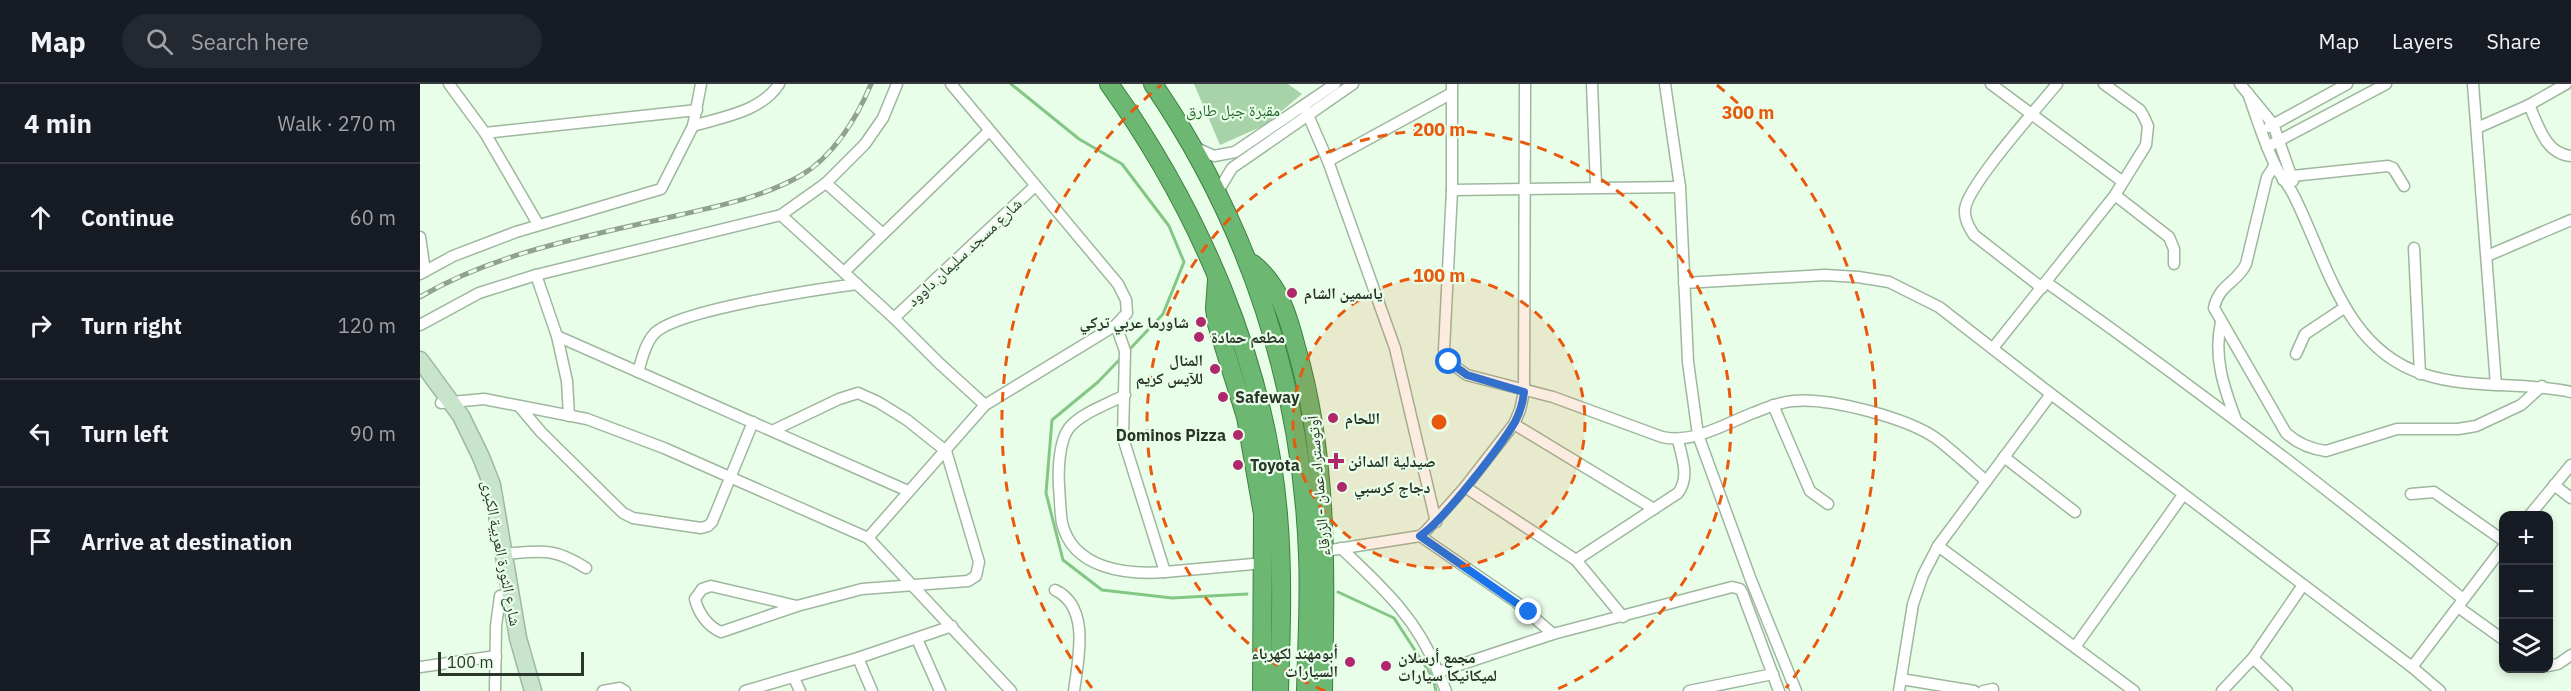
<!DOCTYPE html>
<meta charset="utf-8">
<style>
body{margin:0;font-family:"IBM Plex Sans","Noto Naskh Arabic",sans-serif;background:#242831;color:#f1f3f6}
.controls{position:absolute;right:18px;bottom:18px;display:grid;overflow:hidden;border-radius:12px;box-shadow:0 3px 9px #0003}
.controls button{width:54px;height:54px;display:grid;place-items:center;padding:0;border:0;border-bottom:2px solid #363941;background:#171b24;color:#f1f3f6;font:30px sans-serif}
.scale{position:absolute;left:18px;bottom:15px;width:146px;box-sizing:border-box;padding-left:6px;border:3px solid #2b362b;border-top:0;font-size:16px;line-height:21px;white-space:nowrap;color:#2b362b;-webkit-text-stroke:4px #e9fee9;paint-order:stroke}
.stop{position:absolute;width:18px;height:18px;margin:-14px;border:4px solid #1a73e8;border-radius:50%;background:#fff}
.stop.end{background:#1a73e8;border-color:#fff;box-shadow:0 2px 6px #0008}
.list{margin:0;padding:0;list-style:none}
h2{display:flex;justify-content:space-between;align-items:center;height:78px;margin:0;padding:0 24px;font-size:26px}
h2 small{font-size:20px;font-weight:400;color:#9ea1a6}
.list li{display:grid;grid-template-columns:39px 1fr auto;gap:18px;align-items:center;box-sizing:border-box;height:108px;padding:0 24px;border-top:2px solid #363941}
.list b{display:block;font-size:22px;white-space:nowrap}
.list em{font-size:20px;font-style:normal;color:#9ea1a6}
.icon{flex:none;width:33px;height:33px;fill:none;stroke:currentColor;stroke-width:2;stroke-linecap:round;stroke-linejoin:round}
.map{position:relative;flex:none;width:2151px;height:607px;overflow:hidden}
header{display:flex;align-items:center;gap:36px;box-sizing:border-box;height:84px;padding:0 30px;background:#171b24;border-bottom:2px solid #363941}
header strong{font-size:28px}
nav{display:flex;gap:33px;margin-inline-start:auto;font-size:21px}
.search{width:420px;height:54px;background:#242831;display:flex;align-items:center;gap:15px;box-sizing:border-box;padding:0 21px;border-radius:33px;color:#9ea1a6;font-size:22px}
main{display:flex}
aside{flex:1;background:#171b24}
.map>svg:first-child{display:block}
</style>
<header>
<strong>Map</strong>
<div class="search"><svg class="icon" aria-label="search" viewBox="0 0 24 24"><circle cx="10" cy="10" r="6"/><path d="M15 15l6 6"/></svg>Search here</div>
<nav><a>Map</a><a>Layers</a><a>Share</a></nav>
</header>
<main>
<aside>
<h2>4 min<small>Walk · 270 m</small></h2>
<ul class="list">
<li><svg class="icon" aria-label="ahead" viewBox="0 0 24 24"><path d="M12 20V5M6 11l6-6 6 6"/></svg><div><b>Continue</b></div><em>60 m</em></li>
<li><svg class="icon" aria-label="right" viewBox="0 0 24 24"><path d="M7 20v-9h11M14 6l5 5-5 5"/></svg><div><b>Turn right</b></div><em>120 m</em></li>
<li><svg class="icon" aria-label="left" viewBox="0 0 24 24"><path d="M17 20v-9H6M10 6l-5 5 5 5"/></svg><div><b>Turn left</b></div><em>90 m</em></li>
<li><svg class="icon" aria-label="arrive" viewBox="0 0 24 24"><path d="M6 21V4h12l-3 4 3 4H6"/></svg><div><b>Arrive at destination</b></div></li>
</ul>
</aside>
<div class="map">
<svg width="2151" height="607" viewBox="0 0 2151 607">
<rect width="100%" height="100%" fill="#e9fee9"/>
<polygon fill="#a8d3a8" points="774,0 868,0 882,10 845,41 800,61"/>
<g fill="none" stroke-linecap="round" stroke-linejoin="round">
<g stroke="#83c685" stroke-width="3">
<polyline points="591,0 659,55 702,80 749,142 764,178 743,230 708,267"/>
<polyline points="701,274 678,298 632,336 626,409 643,476 682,506 752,514 827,510"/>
<polyline points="918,508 974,534 1013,594 1016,607"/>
</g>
<g stroke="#9eb79e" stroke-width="13">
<g id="minor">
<polyline points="29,0 65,49 118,140"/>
<path d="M1032,0V106L1024,266L1029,278L1047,291L1133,313L1242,353C1273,360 1305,340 1333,329C1346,324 1359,318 1373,317C1408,313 1488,334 1517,355C1534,368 1550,383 1566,397"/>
<polyline points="1172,0 1176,102"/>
<polyline points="1245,0 1260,103 1268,278 1278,351 1331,496 1376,607"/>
<polyline points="1571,0 1703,98"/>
<polyline points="1820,0 1853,40 1873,97"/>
<polyline points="2053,0 2076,301"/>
<path d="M1828,9C1836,33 1844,58 1855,81C1860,92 1869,101 1874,112C1907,177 1924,265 2003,290C2051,306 2102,297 2151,308"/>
<path d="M2109,21C2118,40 2125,70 2151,72"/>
<polyline points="884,22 908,77 975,264 1016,438"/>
<path d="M273,42C302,33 341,28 359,0"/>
<polyline points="1849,43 1927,0"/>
<polyline points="2057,44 2109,21 2146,0"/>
<polyline points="65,49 277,26"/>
<polyline points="774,63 794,72 815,68 915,0"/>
<polyline points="1847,63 1966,0"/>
<polyline points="908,77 1032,9"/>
<path d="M1855,81L1847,93L1826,180C1817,199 1799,200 1794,224L1866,349C1878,360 1890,365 1906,367L1977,345H2038L2056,342L2101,321L2122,302"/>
<polyline points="1863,96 1872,92 1968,82 1973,84 1984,102"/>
<polyline points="406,99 463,150"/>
<polyline points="1032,106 1260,103"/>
<polyline points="797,109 812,84 933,0"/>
<polyline points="1695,111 1749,153 1754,165 1754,180"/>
<polyline points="361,131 474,234 519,279 565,321"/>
<polyline points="0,153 5,187"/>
<polyline points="1994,164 2000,290"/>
<polyline points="2067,172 2151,136"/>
<polyline points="424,188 569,47"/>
<polyline points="0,190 33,172 96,148 241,105 273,42 281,0"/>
<polyline points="116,191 137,252 488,407"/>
<path d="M1626,198C1769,299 1908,405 2043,515"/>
<polyline points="1264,199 1405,191 1438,193 1469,198 1519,223 1631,310 1992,583 2020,607"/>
<path d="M1622,204L1554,151C1549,143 1544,135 1545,125C1548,101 1619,22 1637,0"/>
<polyline points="474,234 615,102"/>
<path d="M1801,238C1793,273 1804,304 1816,336"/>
<polyline points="0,241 59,209 116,191 361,131 406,99 445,60 463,34 477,0"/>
<polyline points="696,241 705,267 703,354 745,488 844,479"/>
<polyline points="137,252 147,297 149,332"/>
<polyline points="1573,264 1695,111 1726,61 1728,42 1724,33 1720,26 1684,0"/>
<polyline points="1876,270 1885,250 1924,224"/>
<path d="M218,288C222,275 225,260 234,250C255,226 400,205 437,200"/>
<path d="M705,311C688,320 661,329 649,344C639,357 638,386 639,402C640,414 640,427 642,439C653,485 706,491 745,488"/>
<polyline points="21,319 64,315 167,335 244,364 448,454 591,607"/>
<polyline points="1353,321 1390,407 1408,420"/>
<polyline points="99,322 121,348 203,429 213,434 281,444 288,442 292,438 333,338"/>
<polyline points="1094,340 1234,425"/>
<path d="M354,346L419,315L438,309L458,318L487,336L526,367L559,478L556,492L548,497L442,505L377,522L301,548C287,542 278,528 275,515L282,505L291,502L377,522"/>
<polyline points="1584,373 1655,428"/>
<polyline points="2134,401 2151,414"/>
<polyline points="1045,403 1156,476 1203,533"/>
<polyline points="1991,410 2014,408 2084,457"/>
<polyline points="2109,432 2151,381"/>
<polyline points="1000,452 1096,518 1133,550"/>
<polyline points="448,454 565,321 696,241 707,229 706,216 698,200 531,0"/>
<polyline points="1518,462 1714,607"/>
<path d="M921,464C961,502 997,534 1018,588L1133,550L1312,503L1320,505L1322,508L1359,607"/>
<polyline points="905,467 1000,452 1005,448 1045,403 1094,340 1100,326 1104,308 1105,0"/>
<path d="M84,470C121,467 133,463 166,484"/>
<path d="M1156,476L1258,409C1270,393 1262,374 1258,356"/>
<path d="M635,506C671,523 658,576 654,607"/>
<polyline points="2038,523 2084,556"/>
<polyline points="497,555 520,607"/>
<polyline points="1655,563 1763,411"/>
<polyline points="438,574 452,607"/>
<polyline points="1833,574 1867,607"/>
<polyline points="2128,582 2138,580 2151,571"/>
<polyline points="0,583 76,572"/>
<polyline points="1992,583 2084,462"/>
<polyline points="1018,588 1026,607"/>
<polyline points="374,594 380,607"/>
<polyline points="1481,595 1554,607"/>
<polyline points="75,607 76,542 80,512"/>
<polyline points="183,607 200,604 205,607"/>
<polyline points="325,607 438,574 532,542"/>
<polyline points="1269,607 1353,590"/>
<polyline points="1479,607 1493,520 1503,491 1518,462 1631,310"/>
<polyline points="1563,607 1573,605"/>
<polyline points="1802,607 1833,574 1883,501"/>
</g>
</g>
<g stroke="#9eb79e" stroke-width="19">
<polyline id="secondary" points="0,276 41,332 61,373 72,401 98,554 113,607"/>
</g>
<g stroke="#3d7f42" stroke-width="20">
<g id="trunk">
<path d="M689,0C778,124 845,277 858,430C863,489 861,548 859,607"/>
<path d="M733,0C829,140 882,302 888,471C890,516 887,562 886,607"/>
<path d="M833,180C859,201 868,232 876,263C909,375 905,491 903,607"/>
<polyline points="797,196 795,224 797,240 826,333 843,430 842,607"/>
</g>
</g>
<use href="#minor" stroke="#fff" stroke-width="10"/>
<use href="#secondary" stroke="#c8e4ca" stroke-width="16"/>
<use href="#trunk" stroke="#6cb872" stroke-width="18"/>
<g stroke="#90a190" stroke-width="5">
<path id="rail" d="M0,213C79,167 170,152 259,131C299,122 343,113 380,92C413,73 437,34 451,0"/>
</g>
<use href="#rail" stroke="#e9fee9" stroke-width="3" stroke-dasharray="9" stroke-linecap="butt"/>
</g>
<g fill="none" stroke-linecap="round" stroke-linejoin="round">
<path stroke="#1a73e8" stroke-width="8" d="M1029,278L1047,291L1104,308C1103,319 1100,328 1095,338C1080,363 1023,437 1000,452L1109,528"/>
</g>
<circle cx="1019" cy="338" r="146" fill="#e8590c" fill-opacity=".12"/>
<g fill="none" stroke="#e8590c" stroke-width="3" stroke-dasharray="10 8">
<circle cx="1019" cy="338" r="146"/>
<path d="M905 607A292 292 0 1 1 1133 607"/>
<path d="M672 604A437 437 0 0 1 741 1M1297 1A437 437 0 0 1 1366 604"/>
</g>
<g fill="#af286c" stroke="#e9fee9" stroke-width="2">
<circle cx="872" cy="209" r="6"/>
<circle cx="781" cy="238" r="6"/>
<circle cx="779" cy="253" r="6"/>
<circle cx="795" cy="285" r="6"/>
<circle cx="803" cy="313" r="6"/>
<circle cx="913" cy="334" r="6"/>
<circle cx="818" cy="351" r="6"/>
<path d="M913 368h6v6h6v6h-6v6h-6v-6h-6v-6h6z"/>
<circle cx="818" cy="381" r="6"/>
<circle cx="922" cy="403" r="6"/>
<circle cx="930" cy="578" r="6"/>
<circle cx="966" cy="582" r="6"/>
</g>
<g text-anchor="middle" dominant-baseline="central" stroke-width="4.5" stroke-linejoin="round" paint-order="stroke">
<g font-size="16" fill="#216428" stroke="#e9fee9">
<text x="813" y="26">مقبرة جبل طارق</text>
</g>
<g font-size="16" fill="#2b362b" stroke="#e9fee9">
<text transform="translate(544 168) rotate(-43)">شارع مسجد سليمان داوود</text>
<text transform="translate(898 402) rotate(-95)">أوتوستراد عمان - الزرقاء</text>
<text transform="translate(82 469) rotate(79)">شارع الثورة العربية الكبرى</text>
</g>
<g font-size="16" font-weight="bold" fill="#2b362b" stroke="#e9fee9" text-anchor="start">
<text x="884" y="209">ياسمين الشام</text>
<text x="769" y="238" text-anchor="end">شاورما عربي تركي</text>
<text x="791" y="253">مطعم حمادة</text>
<text x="783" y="276" text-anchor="end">المنال<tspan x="783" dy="18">للآيس كريم</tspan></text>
<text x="815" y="313">Safeway</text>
<text x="925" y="334">اللحام</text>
<text x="806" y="351" text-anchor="end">Dominos Pizza</text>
<text x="928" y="377">صيدلية المدائن</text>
<text x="830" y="381">Toyota</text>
<text x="934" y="403">دجاج كرسبي</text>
<text x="918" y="569" text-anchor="end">أبومهند لكهرباء<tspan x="918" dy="18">السيارات</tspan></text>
<text x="978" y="573">مجمع أرسلان<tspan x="978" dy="18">لميكانيكا سيارات</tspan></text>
</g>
</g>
<circle cx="1019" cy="338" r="9" fill="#e8590c" stroke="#e9fee9" stroke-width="3"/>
<g font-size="18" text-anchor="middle" font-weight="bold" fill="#e8590c" stroke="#e9fee9" stroke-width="4.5" stroke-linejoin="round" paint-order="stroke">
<text x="1328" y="35">300 m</text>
<text x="1019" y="52">200 m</text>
<text x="1019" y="198">100 m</text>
</g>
</svg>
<div class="controls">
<button>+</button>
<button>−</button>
<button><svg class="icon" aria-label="layers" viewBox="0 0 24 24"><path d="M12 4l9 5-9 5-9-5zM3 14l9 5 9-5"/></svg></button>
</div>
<div class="scale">100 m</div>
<div class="stop" style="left:1029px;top:278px"></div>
<div class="stop end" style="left:1109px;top:528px"></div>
</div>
</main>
